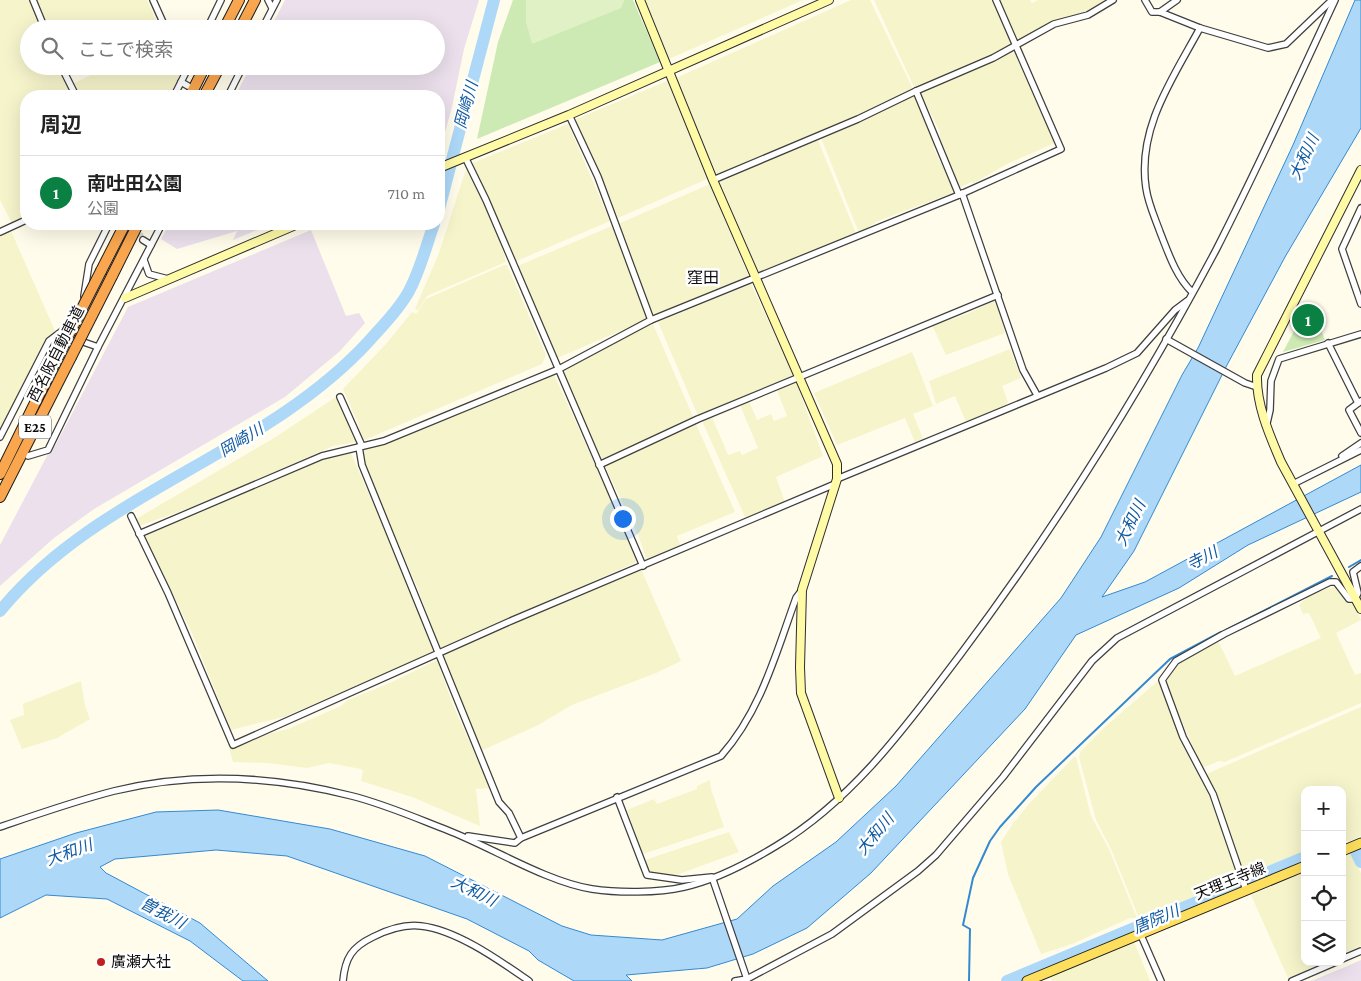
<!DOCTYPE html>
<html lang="ja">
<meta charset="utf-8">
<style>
body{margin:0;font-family:"Crimson Pro","Noto Sans JP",serif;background:#f2f2f2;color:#222}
.controls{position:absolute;right:15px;bottom:15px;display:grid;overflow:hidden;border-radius:10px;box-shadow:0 5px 20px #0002}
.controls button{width:45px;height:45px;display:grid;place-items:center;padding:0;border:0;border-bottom:1px solid #e0e0e0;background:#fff;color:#222;font:25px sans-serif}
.you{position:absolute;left:622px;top:518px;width:18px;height:18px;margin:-12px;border:4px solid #fff;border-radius:50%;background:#1a73e8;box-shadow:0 0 0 8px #1a73e833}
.badge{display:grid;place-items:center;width:32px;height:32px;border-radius:50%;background:#0b8043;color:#fff;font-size:16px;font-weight:700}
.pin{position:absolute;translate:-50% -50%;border:2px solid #fff;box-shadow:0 1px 5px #0006}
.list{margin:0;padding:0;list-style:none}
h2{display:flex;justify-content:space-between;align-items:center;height:65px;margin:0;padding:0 20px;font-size:21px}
h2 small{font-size:16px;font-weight:400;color:#767676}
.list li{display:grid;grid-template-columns:32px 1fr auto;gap:15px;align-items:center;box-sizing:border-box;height:75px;padding:0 20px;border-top:1px solid #e0e0e0}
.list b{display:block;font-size:19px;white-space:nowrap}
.list p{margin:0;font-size:16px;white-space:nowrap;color:#767676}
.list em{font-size:16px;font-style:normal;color:#767676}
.icon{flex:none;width:28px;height:28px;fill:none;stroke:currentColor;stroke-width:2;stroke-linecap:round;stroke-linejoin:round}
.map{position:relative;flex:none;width:1361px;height:981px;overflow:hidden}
.search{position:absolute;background:#fff;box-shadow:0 5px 20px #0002;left:20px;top:20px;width:425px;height:55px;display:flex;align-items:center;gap:12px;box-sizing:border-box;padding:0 18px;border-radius:28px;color:#767676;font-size:19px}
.panel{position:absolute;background:#fff;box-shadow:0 5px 20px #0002;left:20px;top:90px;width:425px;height:140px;border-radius:20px}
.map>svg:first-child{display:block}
</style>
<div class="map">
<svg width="1361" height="981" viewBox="0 0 1361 981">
<rect width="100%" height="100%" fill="#fffceb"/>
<g fill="#ebe0ec">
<polygon points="285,0 479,0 464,49 452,107 439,154 439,96 235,96 251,66 436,66 436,29 270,29"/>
<polygon points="169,224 272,224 233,240 237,231 177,249 161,239"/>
<polygon points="311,230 346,316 359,313 365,323 340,351 285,397 94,509 54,538 0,586 0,545 48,454 45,452 55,446 128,307"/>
<polygon points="1361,960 1361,981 1311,981 1350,965"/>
</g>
<g fill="#f6f4cb">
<polygon points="0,0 30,0 42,29 29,29 29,66 58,66 73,96 26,96 26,216 12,223 0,200"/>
<polygon points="35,0 147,0 160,29 47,29"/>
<polygon points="645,0 803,0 669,59"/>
<polygon points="851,0 870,0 913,89 808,139 717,175 676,78"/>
<polygon points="874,0 992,0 1012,45 990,58 915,89"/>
<polygon points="998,0 1030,0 1032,3 1038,0 1106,0 1086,11 1054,20 1016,41"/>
<polygon points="1013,50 1055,143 1007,164 974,183 971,182 959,188 941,152 940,132 920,92 997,59"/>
<polygon points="108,66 177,66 181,72 169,96 79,96 73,84"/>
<polygon points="667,81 707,179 618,218 574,120"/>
<polygon points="914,94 934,137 934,149 955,192 878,221 859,233 821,138"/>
<polygon points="568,124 610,221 512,263 497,218 470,164"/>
<polygon points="818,140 857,236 758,273 719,179"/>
<polygon points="466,169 496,227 506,262 427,296 418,310 415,309 439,253"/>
<polygon points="710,184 749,277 654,316 618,224"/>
<polygon points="612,226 648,319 555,359 515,267"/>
<polygon points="11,231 55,331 44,342 0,429 0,236"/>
<polygon points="504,265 507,265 546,355 542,364 362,441 358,423 343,389 385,345 412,312 416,314 426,299"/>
<polygon points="751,284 794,376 698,416 658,322"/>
<polygon points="996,300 1005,333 946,355 932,325 967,314"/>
<polygon points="653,324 694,419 601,459 556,365"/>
<polygon points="1010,349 1021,378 1002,386 1008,402 1004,407 966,422 955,396 936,404 929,381"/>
<polygon points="912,352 933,406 913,414 923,439 915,442 905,418 837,445 814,393"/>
<polygon points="551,368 639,561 440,649 418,589 360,457 359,449"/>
<polygon points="796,382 823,456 776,477 785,502 746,519 702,421 712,417 728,455 740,451 742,455 758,448 740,405 749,401 757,420 771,414 774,421 787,416 777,390"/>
<polygon points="339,395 354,429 356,442 333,446 206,502 139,526 136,519 274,438"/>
<polygon points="696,424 735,512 677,536 681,547 647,561 639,537 604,464"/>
<polygon points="349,449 411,590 434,652 284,717 231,730 191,631 147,542 145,532 317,459"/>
<polygon points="641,569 681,661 656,673 572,705 538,725 481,751 443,655 495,630"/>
<polygon points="1335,586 1348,603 1353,603 1361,620 1336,633 1355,675 1361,673 1361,703 1225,762 1219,761 1202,768 1165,682 1178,664 1218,641 1235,676 1321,638 1309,613 1303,614 1299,605 1310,595"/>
<polygon points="437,660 453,705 490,788 476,789 480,826 412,797 361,781 363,771 361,769 329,763 307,768 267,763 233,762 228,744 288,729 341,706 348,700 390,683"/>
<polygon points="81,681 85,706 90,719 57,738 22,749 10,720 24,715 23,704"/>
<polygon points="1158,681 1185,750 1207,791 1224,835 1237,876 1235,879 1143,918 1139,918 1111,849 1096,820 1079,757 1081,751 1104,728"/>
<polygon points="1361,707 1361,836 1350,841 1342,840 1342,790 1305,790 1305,851 1243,876 1230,832 1204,775"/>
<polygon points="1074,757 1076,757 1091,816 1109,849 1137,918 1130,918 1072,944 1041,954 1008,874 1001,842 1012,825 1029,804"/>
<polygon points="710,780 711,789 724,827 643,854 627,810 654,799 657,804 697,789 697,786"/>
<polygon points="729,832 739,852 671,877 650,873 645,860"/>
<polygon points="1351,853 1361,873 1361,946 1342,954 1342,857"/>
<polygon points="1305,872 1305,962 1324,962 1288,978 1251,895"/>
<polygon points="1134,942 1150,981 1052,981 1050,977"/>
</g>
<g fill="#cdeab4">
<polygon points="513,0 633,0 660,62 477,139 498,42"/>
<polygon points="1310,301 1325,340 1283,352"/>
</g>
<polygon fill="#e0f1c6" points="526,0 624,0 624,1 621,8 532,44 526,22"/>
<polygon fill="#aed8f8" stroke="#338ad1" points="1355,0 1361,0 1361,128 1285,257 1227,365 1134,551 1102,597 1145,582 1361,465 1361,492 1248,545 1179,588 1076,635 1025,709 871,873 807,928 753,954 707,968 626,975 632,981 574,981 538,960 529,951 467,919 287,856 216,850 115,859 100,867 106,873 200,923 268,981 243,981 190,941 107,899 46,895 0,918 0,859 76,833 156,812 218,810 330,829 425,856 562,926 591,935 662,940 737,919 773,886 836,842 896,786 1061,598 1101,537 1182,375 1198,348 1293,145"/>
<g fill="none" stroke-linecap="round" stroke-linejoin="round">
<g stroke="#338ad1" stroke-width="2">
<polyline points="1349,567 1361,560"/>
<polyline points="1226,630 1332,576"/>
<polyline points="969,981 970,929 963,925 973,878 990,841 1000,827 1036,787 1170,659 1221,632"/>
</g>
<g stroke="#aed8f8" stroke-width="12">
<polyline points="439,209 494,0"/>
<path d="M0,611C99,490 264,456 369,341C382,326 399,310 409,291C420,271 426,246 434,224"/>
<polyline points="1356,852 1361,862"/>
<polyline points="1007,981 1305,857"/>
</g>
<polyline stroke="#dbd8ca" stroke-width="5.5" stroke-dasharray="5.5 3" stroke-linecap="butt" points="136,226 143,240"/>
<g stroke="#3f3f3f" stroke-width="8">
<g id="street">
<polyline points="33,0 45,29"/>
<polyline points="153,0 166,29"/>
<polyline points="268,0 272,8"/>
<polyline points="1145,0 1152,12 1160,12 1200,28 1268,48 1286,44 1332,0"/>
<polyline points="1160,12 1177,0"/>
<polyline points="207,29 221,0"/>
<polyline points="262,29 277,0"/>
<polyline points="61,66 76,96"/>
<polyline points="181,82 188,86"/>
<polyline points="916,91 959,195"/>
<polyline points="174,96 189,66"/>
<polyline points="228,96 243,66"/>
<polyline points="569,115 598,177 651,320"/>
<polyline points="465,157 486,200 643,566"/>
<polyline points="713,180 858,119 916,91 993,58 1054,24 1088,15 1113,0"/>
<polyline points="962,193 1023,370 1037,395"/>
<polyline points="1361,208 1342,249 1361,304"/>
<polyline points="0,232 26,220"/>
<polyline points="143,240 151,245"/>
<polyline points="144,260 149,274 168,279"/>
<path d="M1192,292C1176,277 1168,252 1160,232C1155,218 1148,203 1146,188C1137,128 1173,78 1200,28"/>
<polyline points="84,296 89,264 109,224"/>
<polyline points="66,336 98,347"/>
<polyline points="1166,339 1245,383 1257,387"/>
<polyline points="1328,343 1358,403"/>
<polyline points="340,397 362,446"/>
<polyline points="1361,401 1349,410 1361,433"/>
<polyline points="1267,423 1270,410 1271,381 1279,359 1361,334"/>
<polyline points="0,437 49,341 70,325"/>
<polyline points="359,447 362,465 499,802 509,813 521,838"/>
<polyline points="28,456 48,450 98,347 162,224"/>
<polyline points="1342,456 1361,443"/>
<polyline points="599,465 698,419 998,295"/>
<polyline points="837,479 1106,368 1137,353 1175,310 1187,301"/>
<polyline points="1293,484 1361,450"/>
<polyline points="131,516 168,593 233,745 513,620 835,484"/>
<polyline points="139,534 322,456 384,441 559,369 651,320 959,195 1061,149 996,0"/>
<polyline points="617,797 647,875 682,880 712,877 747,979"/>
<path d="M0,827C38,814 75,801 114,791C192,772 274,776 352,796C384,804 416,818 447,830C491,847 547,882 592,889C618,893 658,893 684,887C716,880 748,863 776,846C853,800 907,725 960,655C1056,527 1141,391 1216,250C1258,168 1296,84 1335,0"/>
<path d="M468,836L515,843L521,838L721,756C761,711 776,653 796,598L802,590"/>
<polyline points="1246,890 1213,794 1183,737 1162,680 1176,661 1224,634 1330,582 1336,582 1349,599 1355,599 1358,593 1353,572 1361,566"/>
<polyline points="1140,933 1161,981"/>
<polyline points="1342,959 1361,951"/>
<path d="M343,981C345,958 352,947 373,937C387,930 405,924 421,926C457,930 500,961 529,981"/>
<polyline points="735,981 747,979 832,934 918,871 936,855 1003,777 1092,661 1117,638 1361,509"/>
<polyline points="1292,981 1336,962"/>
</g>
</g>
<g stroke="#2e2e2e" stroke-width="10">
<g id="secondary">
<polyline points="640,0 713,180 837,464 837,479 802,590 800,667 801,693 839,798"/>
<polyline points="439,168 569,115 829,0"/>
<path d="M1361,170L1257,375C1256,405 1270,436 1281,462L1361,609"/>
<polyline points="125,298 298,224"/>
</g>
</g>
<g stroke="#1d1d1d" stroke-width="11">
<g id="primary">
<polyline points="1342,851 1361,843"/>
<polyline points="1027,981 1305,866"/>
</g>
</g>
<g stroke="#1d1d1d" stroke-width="12">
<g id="highway">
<polyline points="224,29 239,0"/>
<polyline points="240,29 255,0"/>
<polyline points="190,96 205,66"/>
<polyline points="204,96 220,66"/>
<polyline points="101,271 125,224"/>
<polyline points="112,276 138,224"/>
<polyline points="0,474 61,350"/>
<polyline points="0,497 71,357"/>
</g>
</g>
<use href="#street" stroke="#fff" stroke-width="5.5"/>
<use href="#secondary" stroke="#fffaa6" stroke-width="8"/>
<use href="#primary" stroke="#fddf5d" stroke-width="9"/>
<use href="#highway" stroke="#f9a64f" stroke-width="10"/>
<g stroke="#1d1d1d" stroke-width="12" stroke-linecap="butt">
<g id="highway-bridge">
<polyline points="61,350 101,271"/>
<polyline points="71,357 112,276"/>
</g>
</g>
<use href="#highway-bridge" stroke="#f9a64f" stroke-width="10"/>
</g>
<circle fill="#c02120" stroke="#fff" stroke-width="2" cx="101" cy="962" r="5"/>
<g text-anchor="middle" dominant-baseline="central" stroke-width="5" stroke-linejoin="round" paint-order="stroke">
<rect fill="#fff" stroke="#555" stroke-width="1" x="19" y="415.5" width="32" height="23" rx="4"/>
<g font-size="14" font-weight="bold" fill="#0c0c0c">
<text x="35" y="427">E25</text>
</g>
<g font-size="15" fill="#0c0c0c" stroke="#fff">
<text transform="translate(56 354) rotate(-63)">西名阪自動車道</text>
<text transform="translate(1230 881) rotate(-22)">天理王寺線</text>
</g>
<g font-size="15" fill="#0c0c0c" stroke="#fff" text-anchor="start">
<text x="111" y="962">廣瀬大社</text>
</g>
<g font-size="16" font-style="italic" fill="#125ba2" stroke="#fff">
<text transform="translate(466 105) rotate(-75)">岡崎川</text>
<text transform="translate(1304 157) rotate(-65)">大和川</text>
<text transform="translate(241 440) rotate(-31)">岡崎川</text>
<text transform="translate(1130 523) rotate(-64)">大和川</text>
<text transform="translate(1202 558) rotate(-27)">寺川</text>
<text transform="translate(875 834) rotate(-50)">大和川</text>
<text transform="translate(69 852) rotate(-20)">大和川</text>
<text transform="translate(474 891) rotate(26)">大和川</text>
<text transform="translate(163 913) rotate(28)">曽我川</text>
<text transform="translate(1156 919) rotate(-23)">唐院川</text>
</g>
<g font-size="16" fill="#0c0c0c" stroke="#fff">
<text x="703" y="277">窪田</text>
</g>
</g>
</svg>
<div class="controls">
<button>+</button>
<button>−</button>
<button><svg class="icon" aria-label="locate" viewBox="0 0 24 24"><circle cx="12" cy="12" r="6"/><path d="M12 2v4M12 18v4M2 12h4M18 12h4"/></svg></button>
<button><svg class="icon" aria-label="layers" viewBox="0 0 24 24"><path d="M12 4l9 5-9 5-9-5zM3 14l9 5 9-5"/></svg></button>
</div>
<div class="you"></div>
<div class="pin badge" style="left:1308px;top:320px">1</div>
<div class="search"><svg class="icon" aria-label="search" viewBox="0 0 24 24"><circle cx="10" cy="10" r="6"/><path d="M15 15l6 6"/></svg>ここで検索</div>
<section class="panel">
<h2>周辺<small></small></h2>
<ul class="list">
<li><span class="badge">1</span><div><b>南吐田公園</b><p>公園</p></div><em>710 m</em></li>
</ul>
</section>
</div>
